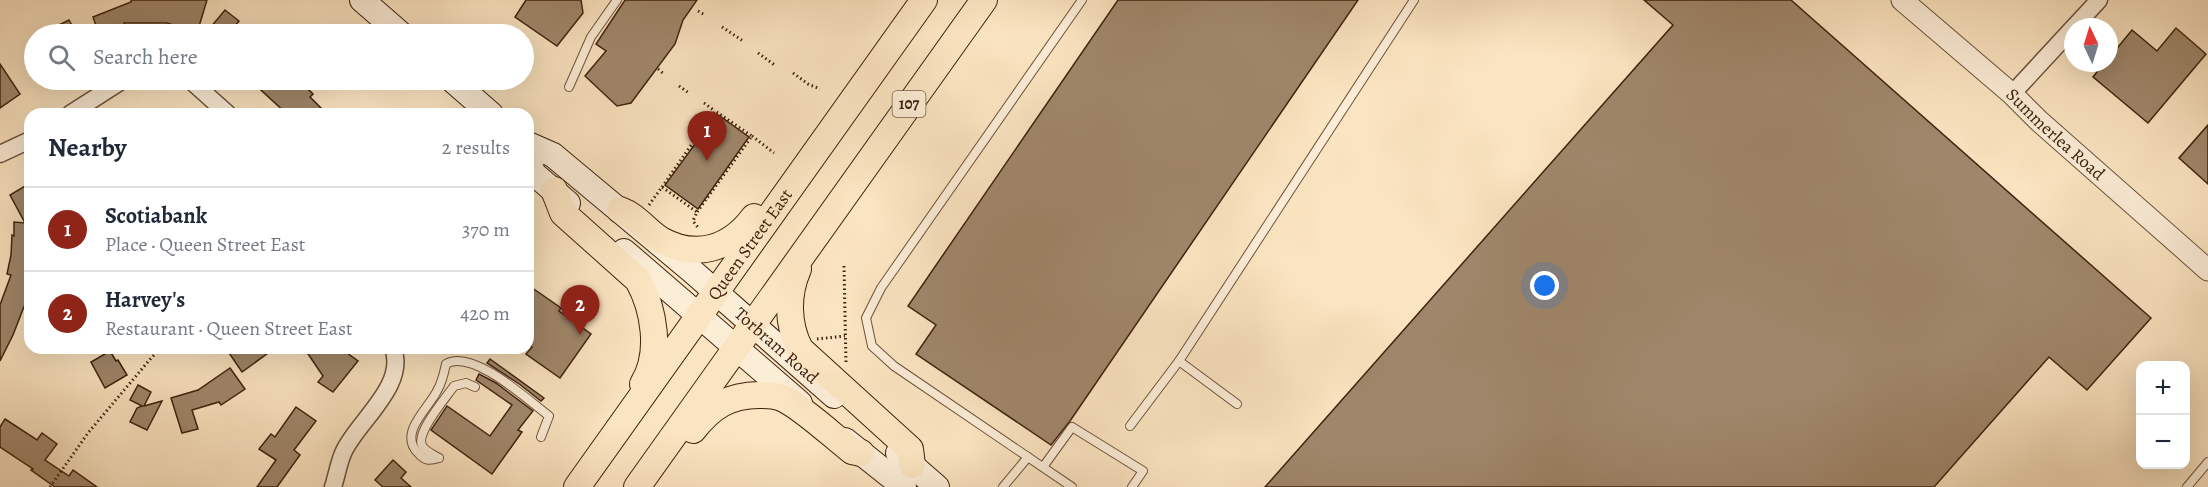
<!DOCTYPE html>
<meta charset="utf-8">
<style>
body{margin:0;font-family:Alegreya,serif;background:#f2f2f3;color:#1f2937}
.controls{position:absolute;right:18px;bottom:18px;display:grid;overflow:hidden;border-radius:12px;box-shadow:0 6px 24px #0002}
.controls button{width:54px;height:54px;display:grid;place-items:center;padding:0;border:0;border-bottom:2px solid #e0e1e3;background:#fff;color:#1f2937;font:30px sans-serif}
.compass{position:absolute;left:2064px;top:18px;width:54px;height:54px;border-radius:50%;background:#fff;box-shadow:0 6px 24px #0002;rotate:356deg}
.you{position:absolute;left:1545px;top:286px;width:21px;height:21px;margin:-15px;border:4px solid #fff;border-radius:50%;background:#1a73e8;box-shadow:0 0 0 9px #1a73e833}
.badge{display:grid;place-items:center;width:39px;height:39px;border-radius:50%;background:#8f2418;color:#fff;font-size:20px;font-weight:700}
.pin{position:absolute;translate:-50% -50px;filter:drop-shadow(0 2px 3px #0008)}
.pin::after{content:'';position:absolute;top:32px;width:21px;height:18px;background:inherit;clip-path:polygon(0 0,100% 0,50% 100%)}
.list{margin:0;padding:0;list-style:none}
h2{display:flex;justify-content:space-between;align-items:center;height:78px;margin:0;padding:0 24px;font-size:26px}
h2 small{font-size:20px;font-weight:400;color:#747a83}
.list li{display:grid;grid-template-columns:39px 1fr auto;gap:18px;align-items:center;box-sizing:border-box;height:84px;padding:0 24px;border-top:2px solid #e0e1e3}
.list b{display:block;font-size:22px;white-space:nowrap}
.list p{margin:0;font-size:20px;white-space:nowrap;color:#747a83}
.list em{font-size:20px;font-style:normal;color:#747a83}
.icon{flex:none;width:33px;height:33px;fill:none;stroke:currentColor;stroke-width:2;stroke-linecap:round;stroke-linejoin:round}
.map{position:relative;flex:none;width:2208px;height:487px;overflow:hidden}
.search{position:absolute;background:#fff;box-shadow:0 6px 24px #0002;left:24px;top:24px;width:510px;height:66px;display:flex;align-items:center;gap:15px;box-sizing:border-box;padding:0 21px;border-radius:33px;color:#747a83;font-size:22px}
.panel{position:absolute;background:#fff;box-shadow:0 6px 24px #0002;left:24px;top:108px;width:510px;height:246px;border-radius:18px}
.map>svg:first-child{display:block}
</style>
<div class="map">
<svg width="2208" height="487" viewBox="0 0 2208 487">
<rect width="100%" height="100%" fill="#fbe4c1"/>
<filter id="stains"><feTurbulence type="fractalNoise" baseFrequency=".00333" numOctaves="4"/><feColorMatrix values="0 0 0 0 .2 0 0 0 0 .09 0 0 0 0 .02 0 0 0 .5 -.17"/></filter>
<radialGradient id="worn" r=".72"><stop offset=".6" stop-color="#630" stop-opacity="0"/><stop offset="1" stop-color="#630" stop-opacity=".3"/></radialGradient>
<g fill="#a0876b" stroke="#3e220e" stroke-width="1.5">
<polygon points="131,0 207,0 197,33 167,23 124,23 127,30 113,34 99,34 93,17 131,2"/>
<polygon points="526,0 581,0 583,13 557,46 515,17"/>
<polygon points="625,0 697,0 683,20 675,44 631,103 617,106 585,76 606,51 596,44"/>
<polygon points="1118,0 1358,0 1070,421 1051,445 916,354 936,325 908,306"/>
<polygon points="1644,0 1791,0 2151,318 2087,390 2049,357 1934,487 1265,487 1673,25"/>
<polygon points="225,10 239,21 228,34 205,34"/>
<polygon points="69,20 77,34 41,34"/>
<polygon points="2176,28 2206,54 2148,123 2093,77 2104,63 2109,63 2109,58 2132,30 2157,51"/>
<polygon points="0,64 20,94 0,108"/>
<polygon points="250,80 299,80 313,94 310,97 327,114 287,114"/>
<polygon points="717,114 749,137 698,209 665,185"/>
<polygon points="2208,125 2208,184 2179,158"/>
<polygon points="25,186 26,188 30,186 30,279 25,304 13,335 0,361 0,305 11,275 7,274 11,255 12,235 14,236 14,222 25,223 10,195"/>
<polygon points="528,285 561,308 559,311 591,334 560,378 526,354 532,347 528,344"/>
<polygon points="235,348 275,348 242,372 229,353"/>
<polygon points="304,348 340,348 358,361 333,392 318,382 323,376"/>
<polygon points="110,351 116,361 118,360 127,375 105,388 91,362"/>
<polygon points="490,359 544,398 541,401 518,383 487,363"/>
<polygon points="230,368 245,389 221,405 219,402 192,410 198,429 182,433 171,398 198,390"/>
<polygon points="479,374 496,383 533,411 518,430 522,432 492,474 431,430 447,406 490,436 512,405 476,380"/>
<polygon points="138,385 151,392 144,406 162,401 147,430 130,422 137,408 142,406 130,400"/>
<polygon points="296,407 316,421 294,450 300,455 277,487 257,487 276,460 259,449 271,434 275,437"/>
<polygon points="5,419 37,440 42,433 57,444 45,460 69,476 73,470 97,487 55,487 31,470 33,469 0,447 0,427"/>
<polygon points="393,460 406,472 401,478 411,487 383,487 375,480"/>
</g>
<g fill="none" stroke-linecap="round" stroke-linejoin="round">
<g stroke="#6d523b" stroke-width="10">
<g id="service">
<polyline points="569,87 591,37 617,0"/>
<polyline points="528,242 529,243"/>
<polyline points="1237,404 1179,361 1414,0"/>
<polyline points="1130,426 1179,361"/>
<path d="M439,458C429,461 425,461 418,453C398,433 428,409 437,391C442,383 444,373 446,364C472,348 528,400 549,416L541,437"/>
<path d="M439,458C434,455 427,452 423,447C413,435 446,398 454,386L466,383L475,387"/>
<polyline points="1043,467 1072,427 1143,471 1132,487"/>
<polyline points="1003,487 1028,457"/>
<polyline points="1072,487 894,366 872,346 866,318 881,288 1082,0"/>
<polyline points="2187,487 2208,462"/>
</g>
</g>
<g stroke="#6d523b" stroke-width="19">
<g id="minor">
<polyline points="2074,27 2099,0"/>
<polyline points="190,80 228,114"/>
<polyline points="2012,94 2073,28"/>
<polyline points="70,114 123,80"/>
<polyline points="0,154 30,140"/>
<path d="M333,487C337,475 339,461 344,451C359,420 407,385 393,348"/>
</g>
</g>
<g stroke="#6d523b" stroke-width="23">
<g id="tertiary">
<path id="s1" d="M1902,0L2012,94L2039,121L2208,270"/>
</g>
</g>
<g stroke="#3e220e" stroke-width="26">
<g id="secondary">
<polyline points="362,0 401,34"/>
<polyline points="452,80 491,114"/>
<path id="s2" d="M528,144L553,155L692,271L834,396"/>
<polyline points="528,156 533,173 568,203"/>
<polyline points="624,251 800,403"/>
<polyline points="845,440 904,487"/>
<polyline points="898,453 937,487"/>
</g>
</g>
<g stroke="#3e220e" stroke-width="28">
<g id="primary">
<path d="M554,190L563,213L638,280C654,309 662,353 643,384"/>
<path d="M620,210C637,216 646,231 661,240C697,260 731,248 754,217"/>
<path d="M798,269C787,294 787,324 800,349L910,449L912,465"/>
<path d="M693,430C711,407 729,395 759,395C769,395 777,395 786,400C805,410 833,436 852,451L861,453"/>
<path id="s3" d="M577,487L924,0"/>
<polyline points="637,487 984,0"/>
</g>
</g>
<g stroke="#3e220e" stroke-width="3" stroke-dasharray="1.5 3" stroke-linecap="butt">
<polyline points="698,11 705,15"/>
<polyline points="722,27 743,41"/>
<polyline points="758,53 776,66"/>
<polyline points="658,69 664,74"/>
<polyline points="793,73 808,84 820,89"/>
<polyline points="679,86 689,93"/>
<polyline points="704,103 715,111"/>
<polyline points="752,136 774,153"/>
<polyline points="662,187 715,111 752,136 697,212"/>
<polyline points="649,205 662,187 697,212 693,221 699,229"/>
<polyline points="844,266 846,364"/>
<polyline points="817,339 845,336"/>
<polyline points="50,487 88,433 152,357 162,348"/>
</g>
<use href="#service" stroke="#fcedd7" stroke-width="8"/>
<use href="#minor" stroke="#fcedd7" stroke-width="16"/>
<use href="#tertiary" stroke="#fcedd7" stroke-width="21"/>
<use href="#secondary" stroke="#fcedd7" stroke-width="24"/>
<use href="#primary" stroke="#fbe4c1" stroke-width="26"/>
</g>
<g text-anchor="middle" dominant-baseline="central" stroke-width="4.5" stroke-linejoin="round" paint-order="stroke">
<rect fill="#fcedd7" stroke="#775f4a" stroke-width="1.5" x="892.5" y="91" width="33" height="26" rx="4.5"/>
<g font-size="16" font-weight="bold" fill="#3e220e">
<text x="909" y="104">107</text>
</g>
<g font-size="18" fill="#3e220e" stroke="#fcedd7">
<text stroke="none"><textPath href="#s1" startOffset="204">Summerlea Road</textPath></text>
<text stroke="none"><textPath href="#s3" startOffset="298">Queen Street East</textPath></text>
<text stroke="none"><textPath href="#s2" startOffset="321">Torbram Road</textPath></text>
</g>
</g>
<rect width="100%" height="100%" filter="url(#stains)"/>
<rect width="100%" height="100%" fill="url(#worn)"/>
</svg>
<div class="controls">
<button>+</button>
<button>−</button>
</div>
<svg class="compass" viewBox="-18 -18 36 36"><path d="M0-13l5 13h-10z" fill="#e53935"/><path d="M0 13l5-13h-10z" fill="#747a83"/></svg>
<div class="you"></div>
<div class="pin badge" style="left:707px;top:161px">1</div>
<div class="pin badge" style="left:580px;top:335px">2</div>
<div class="search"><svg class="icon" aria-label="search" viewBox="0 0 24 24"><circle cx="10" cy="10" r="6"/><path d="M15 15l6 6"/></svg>Search here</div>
<section class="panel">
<h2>Nearby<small>2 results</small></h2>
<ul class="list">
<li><span class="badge">1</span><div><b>Scotiabank</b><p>Place · Queen Street East</p></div><em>370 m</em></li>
<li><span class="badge">2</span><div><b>Harvey's</b><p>Restaurant · Queen Street East</p></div><em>420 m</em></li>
</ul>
</section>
</div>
